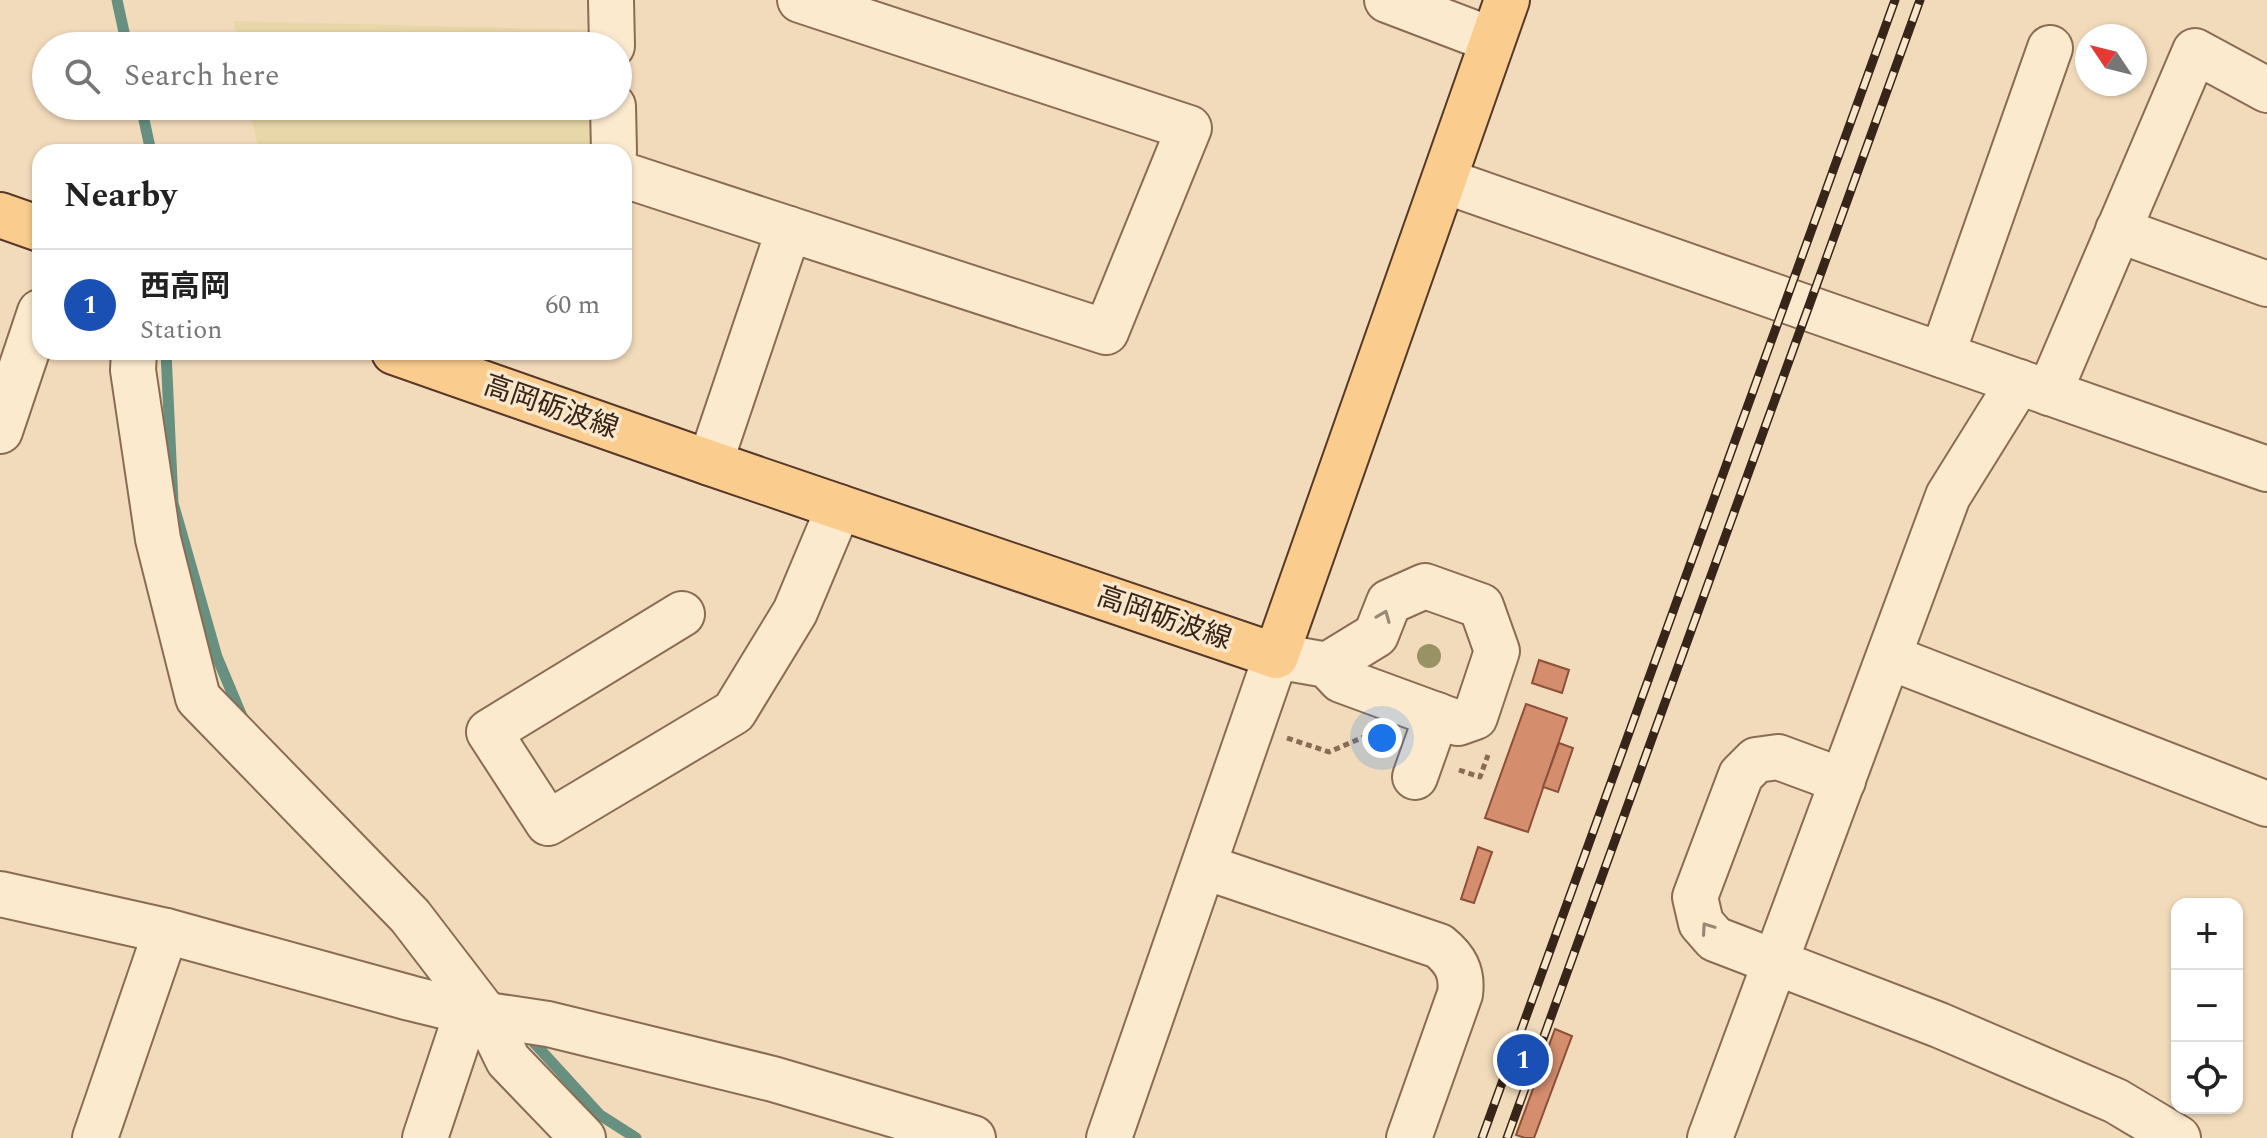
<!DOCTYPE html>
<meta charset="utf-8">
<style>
body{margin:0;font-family:Spectral,"Noto Sans JP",serif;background:#f2f2f2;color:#222}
.controls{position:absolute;right:24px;bottom:24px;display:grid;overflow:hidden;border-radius:16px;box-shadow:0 2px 6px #0004}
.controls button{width:72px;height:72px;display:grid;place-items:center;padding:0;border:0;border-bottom:2px solid #e0e0e0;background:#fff;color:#222;font:40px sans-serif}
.compass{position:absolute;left:2075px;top:24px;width:72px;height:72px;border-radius:50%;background:#fff;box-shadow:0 2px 6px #0004;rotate:305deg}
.you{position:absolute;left:1382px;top:738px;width:28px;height:28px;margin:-20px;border:6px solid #fff;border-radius:50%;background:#1a73e8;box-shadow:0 0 0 12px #1a73e833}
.badge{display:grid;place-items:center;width:52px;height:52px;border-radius:50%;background:#0b8043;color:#fff;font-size:26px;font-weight:700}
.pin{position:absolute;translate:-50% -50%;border:4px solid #fff;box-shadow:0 2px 8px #0006}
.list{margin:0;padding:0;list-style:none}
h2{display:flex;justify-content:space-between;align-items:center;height:104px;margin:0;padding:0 32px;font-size:34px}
h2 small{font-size:26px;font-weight:400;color:#767676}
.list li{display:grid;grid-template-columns:52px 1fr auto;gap:24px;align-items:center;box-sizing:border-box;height:112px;padding:0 32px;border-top:2px solid #e0e0e0}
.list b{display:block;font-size:30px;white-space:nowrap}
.list p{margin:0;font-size:26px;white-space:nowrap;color:#767676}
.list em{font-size:26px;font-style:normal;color:#767676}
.icon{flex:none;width:44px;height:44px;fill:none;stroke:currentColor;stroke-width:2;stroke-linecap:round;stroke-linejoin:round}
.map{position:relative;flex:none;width:2267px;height:1138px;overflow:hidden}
.search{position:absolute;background:#fff;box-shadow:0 2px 6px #0004;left:32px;top:32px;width:600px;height:88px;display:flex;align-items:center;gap:20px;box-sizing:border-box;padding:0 28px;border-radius:44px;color:#767676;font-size:30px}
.panel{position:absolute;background:#fff;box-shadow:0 2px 6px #0004;left:32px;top:144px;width:600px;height:216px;border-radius:24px}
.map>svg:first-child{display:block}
</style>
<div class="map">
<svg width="2267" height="1138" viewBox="0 0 2267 1138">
<rect width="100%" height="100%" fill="#f2dbbb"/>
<g fill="#e8d7a8">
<polygon points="233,21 588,30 589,46 240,46"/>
<polygon points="249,106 591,106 592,144 579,144 578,152 259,152"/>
</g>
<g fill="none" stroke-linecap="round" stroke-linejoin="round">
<g stroke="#679081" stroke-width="11">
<polyline points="117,0 127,46"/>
<polyline points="141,106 151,152"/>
<polyline points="166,352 173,503 217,657 243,719"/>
<polyline points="527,1035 600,1115 636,1138"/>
</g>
</g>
<g fill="#d48d6d" stroke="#8c4f37" stroke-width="2">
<polygon points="1539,660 1569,670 1562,693 1532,683"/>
<polygon points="1526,704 1567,718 1528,832 1485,818"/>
<polygon points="1559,743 1573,748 1558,792 1543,787"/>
<polygon points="1478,847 1492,852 1474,903 1461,899"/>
<polygon points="1555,1029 1572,1036 1534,1138 1525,1138 1516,1135"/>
</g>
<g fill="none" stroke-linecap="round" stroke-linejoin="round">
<g stroke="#8a6b53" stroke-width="48">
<g id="minor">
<polyline points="611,0 612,46"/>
<polyline points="1387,0 1492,40"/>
<polyline points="613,106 614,152"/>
<polyline points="624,175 789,229 710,463"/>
<polyline points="1445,181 2267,469"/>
<polyline points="789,229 1106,332 1189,128 800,0"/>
<polyline points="2118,230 2267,284"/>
<polyline points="134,352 133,370 158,539 198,698 410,916 486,1015 508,1060 583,1138"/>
<polyline points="1942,355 2050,48"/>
<polyline points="2049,393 2195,51 2267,90"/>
<polyline points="0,431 40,312"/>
<polyline points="682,614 489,732 548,823 734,712 795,612 839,507"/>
<polyline points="1889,657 2267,804"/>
<polyline points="1415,777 1437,715"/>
<polyline points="1843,781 1778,757 1756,760 1741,775 1695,897 1701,923 1715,939 1939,1025 2116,1101 2178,1138"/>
<path d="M1205,867L1439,946C1455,959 1463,972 1460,994L1409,1138"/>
<polyline points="0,894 166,931 410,998 467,1012 548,1024 773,1079 973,1138"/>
<polyline points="95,1138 166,931"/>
<polyline points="425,1138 467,1012"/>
<polyline points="1109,1138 1276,656 1327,665 1341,680 1458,723 1475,717 1497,651 1481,606 1425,586 1389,602 1376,635 1327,665"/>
<polyline points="1710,1138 1948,496 2019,382"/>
</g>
</g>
<g stroke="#573929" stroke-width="48">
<g id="major">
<polyline points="0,215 40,229"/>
<polyline points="394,352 710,463 1276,656 1507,0"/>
</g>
</g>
<g stroke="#8a6b53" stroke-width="5" stroke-dasharray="6 4" stroke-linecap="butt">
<polyline points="1287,738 1329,752 1366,736 1371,737"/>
<polyline points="1459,770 1480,777 1488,755"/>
</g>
<use href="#minor" stroke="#fceacf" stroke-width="44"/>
<use href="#major" stroke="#facc8e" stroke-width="44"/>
<g stroke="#38251a" stroke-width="9">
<g id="rail">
<polyline points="1482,1138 1895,0"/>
<polyline points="1507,1138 1920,0"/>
</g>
</g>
<use href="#rail" stroke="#f9e7cb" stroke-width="6" stroke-dasharray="18" stroke-linecap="butt"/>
</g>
<circle fill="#989265" cx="1429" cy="656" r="12"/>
<defs><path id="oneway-chevron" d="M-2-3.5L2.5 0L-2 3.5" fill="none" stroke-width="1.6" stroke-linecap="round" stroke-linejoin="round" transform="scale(2)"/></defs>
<g stroke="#9a8874">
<use href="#oneway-chevron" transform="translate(1384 616) rotate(-68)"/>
<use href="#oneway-chevron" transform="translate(1707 928) rotate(-125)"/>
</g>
<g text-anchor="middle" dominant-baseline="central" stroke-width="7" stroke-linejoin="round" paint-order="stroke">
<g font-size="28" fill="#38251a" stroke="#f9e7cb">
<text transform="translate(551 407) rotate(19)">高岡砺波線</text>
<text transform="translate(1164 618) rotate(19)">高岡砺波線</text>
</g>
</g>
</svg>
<div class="controls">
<button>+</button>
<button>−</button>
<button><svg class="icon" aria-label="locate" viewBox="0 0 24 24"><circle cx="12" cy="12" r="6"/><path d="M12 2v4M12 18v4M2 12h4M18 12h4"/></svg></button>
</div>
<svg class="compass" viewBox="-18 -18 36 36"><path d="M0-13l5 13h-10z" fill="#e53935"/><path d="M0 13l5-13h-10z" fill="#767676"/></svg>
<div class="you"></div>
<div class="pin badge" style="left:1523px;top:1060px;background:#1a4fb4">1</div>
<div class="search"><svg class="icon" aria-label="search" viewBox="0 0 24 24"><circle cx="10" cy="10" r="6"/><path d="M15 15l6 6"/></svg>Search here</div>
<section class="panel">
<h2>Nearby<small></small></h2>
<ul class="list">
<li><span class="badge" style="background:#1a4fb4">1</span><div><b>西高岡</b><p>Station</p></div><em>60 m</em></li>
</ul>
</section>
</div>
